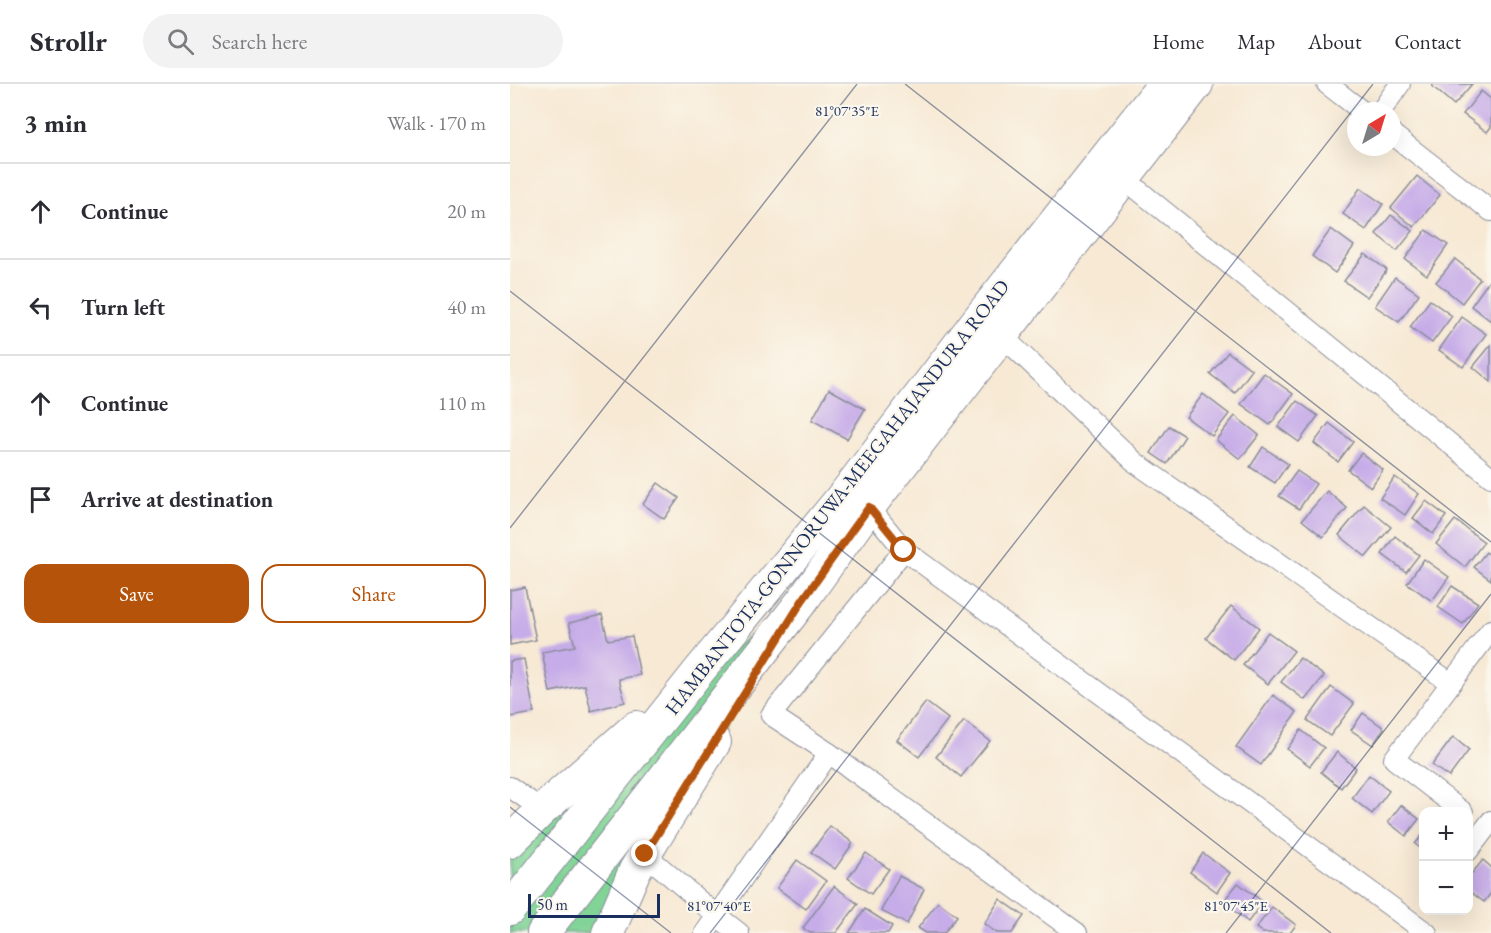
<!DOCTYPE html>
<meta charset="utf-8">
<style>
body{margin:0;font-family:"EB Garamond",serif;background:#f2f2f3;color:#2b2b33}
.controls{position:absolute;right:18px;bottom:18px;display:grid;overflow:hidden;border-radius:12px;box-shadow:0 6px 24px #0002}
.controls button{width:54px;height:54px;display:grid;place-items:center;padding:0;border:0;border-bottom:2px solid #e1e1e2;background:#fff;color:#2b2b33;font:30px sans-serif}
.compass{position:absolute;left:837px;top:18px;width:54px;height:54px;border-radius:50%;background:#fff;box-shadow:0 6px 24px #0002;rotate:38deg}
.scale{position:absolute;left:18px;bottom:15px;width:132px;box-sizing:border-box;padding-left:6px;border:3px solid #1b2f5e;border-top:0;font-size:16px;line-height:21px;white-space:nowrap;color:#1b2f5e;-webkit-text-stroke:4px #fbf7ec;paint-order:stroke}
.stop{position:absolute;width:18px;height:18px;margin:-14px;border:4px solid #b45309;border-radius:50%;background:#fff}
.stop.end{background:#b45309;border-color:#fff;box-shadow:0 2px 6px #0008}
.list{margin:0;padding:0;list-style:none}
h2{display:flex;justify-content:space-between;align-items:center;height:78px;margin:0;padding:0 24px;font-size:26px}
h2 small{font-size:20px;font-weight:400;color:#7c7c81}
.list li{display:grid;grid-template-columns:39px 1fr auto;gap:18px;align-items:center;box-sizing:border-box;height:96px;padding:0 24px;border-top:2px solid #e1e1e2}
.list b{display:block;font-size:22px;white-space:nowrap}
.list em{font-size:20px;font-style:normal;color:#7c7c81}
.actions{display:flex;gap:12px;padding:18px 24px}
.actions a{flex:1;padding:14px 0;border:2px solid #b45309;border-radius:18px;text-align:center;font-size:21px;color:#b45309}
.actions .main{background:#b45309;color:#fff}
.icon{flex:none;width:33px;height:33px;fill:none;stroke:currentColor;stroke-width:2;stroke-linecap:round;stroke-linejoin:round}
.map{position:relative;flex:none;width:981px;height:849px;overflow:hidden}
header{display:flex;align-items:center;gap:36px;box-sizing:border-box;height:84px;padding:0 30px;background:#fff;border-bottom:2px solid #e1e1e2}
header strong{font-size:28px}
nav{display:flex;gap:33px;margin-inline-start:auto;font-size:21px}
.search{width:420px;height:54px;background:#f2f2f3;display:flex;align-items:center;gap:15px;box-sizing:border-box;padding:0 21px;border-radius:33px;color:#7c7c81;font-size:22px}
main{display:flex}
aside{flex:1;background:#fff}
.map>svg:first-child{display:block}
</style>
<header>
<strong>Strollr</strong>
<div class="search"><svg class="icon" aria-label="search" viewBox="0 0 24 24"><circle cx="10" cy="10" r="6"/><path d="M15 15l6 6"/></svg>Search here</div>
<nav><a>Home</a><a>Map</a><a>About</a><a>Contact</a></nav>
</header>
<main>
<aside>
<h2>3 min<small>Walk · 170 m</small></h2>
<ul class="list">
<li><svg class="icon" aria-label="ahead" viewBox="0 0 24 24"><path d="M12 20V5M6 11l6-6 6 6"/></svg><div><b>Continue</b></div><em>20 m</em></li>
<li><svg class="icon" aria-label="left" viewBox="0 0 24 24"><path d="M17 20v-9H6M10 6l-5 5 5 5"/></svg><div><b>Turn left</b></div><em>40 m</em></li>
<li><svg class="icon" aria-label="ahead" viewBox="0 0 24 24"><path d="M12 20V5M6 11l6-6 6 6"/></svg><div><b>Continue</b></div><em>110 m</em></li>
<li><svg class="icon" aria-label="arrive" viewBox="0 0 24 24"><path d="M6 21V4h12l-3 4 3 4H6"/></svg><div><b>Arrive at destination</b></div></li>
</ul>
<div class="actions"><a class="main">Save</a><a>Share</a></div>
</aside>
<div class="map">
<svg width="981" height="849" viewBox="0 0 981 849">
<rect width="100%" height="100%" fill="#fbf7ec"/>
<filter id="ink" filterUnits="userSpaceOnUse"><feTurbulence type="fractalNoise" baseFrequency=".0167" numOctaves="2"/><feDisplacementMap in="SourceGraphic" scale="12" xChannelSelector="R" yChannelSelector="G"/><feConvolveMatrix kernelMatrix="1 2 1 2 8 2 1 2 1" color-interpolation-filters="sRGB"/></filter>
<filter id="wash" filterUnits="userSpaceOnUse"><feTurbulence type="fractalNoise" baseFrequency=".008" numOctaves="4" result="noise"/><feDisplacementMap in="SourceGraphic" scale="24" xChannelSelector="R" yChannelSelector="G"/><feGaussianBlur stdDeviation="1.35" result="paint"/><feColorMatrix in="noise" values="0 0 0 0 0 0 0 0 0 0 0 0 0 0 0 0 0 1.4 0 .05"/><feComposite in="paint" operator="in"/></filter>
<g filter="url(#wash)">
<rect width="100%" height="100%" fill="#f7e9d4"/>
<polygon fill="#81d496" stroke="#4e827a" stroke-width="1.5" points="292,517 125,786 98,849 0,849 0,758 189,587"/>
<g id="blocks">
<g fill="#c6ace8">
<polygon points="924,0 962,0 944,21 922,2"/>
<polygon points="971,7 981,15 981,43 977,48 953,30"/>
<polygon points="907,92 930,111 904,143 881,124"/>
<polygon points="850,104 873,120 856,146 833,130"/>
<polygon points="881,131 903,147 887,167 866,150"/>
<polygon points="821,145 844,162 825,189 802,172"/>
<polygon points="916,146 938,161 917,191 895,175"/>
<polygon points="855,170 877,186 857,213 834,197"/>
<polygon points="945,175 970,195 952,219 926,198"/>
<polygon points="885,193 909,210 889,238 865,222"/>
<polygon points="979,197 981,198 981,237 961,222"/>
<polygon points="920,216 942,232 922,259 900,243"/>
<polygon points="952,233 976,250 953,283 929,266"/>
<polygon points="981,261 981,298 963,283"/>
<polygon points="718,268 742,286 725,309 700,290"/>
<polygon points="754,289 783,310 760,341 731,320"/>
<polygon points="319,305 355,325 337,355 302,336"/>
<polygon points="693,310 719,330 702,352 676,333"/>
<polygon points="787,317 808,332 789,358 768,343"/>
<polygon points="725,332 749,351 730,375 706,356"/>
<polygon points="819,339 843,358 828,378 804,359"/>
<polygon points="659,342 675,352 657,380 641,369"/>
<polygon points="753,363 778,380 765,399 740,383"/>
<polygon points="851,369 873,386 861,403 838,386"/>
<polygon points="787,387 806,400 789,425 769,412"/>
<polygon points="885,393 909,410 895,431 870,414"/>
<polygon points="148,399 169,414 154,435 133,420"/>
<polygon points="817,407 837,424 813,453 792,436"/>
<polygon points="916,417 936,432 923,450 903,434"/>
<polygon points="854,421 881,443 856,473 829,451"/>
<polygon points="945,436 974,458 955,483 926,460"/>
<polygon points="885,452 909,471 896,488 872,470"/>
<polygon points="976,468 981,472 981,496 964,483"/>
<polygon points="914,475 939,493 922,517 897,499"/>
<polygon points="942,502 968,519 953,540 928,523"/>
<polygon points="15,503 26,556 0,561 0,506"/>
<polygon points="721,522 749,544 724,576 696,554"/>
<polygon points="92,531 98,556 122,552 130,591 109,595 115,618 81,627 75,601 40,608 32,568 65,562 59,539"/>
<polygon points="758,548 784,567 758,600 733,581"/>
<polygon points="790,574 814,592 795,616 771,598"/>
<polygon points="14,575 24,629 0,633 0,577"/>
<polygon points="821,603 844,620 820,652 797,636"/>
<polygon points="763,611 787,628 751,681 726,663"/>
<polygon points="416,618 438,635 409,673 387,656"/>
<polygon points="853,629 874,644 863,661 841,646"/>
<polygon points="454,637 480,657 451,693 426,673"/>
<polygon points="791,646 814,664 800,682 777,665"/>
<polygon points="943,653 959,666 939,693 922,681"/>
<polygon points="827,668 846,684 831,704 811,688"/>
<polygon points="859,691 879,707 862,730 842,714"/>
<polygon points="891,721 909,735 896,752 878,738"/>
<polygon points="320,742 343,759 325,785 301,768"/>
<polygon points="914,749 914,767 905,760"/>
<polygon points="356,769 379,785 361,810 338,794"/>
<polygon points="693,769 720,789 707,808 680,788"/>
<polygon points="287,776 316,797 296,825 267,804"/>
<polygon points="973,776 981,783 981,809 974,818 958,806 958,794"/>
<polygon points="389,792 414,805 397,840 371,827"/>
<polygon points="728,799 753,818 738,838 713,818"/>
<polygon points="324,802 348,820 326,849 300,849 293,844"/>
<polygon points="490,815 514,832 502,849 487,849 474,840"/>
<polygon points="428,818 447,832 434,849 416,849 408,844"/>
<polygon points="762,823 786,841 780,849 753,849 746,844"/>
<polygon points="355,825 382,842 378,849 339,849"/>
</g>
</g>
</g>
<g filter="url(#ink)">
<use href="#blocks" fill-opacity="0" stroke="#898c99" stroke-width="1.5"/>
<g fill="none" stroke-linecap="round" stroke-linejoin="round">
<g stroke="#898c99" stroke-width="22">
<g id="street">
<polyline points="817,0 852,27"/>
<polyline points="871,27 890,0"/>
<polyline points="882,50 981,127"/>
<polyline points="606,88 981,393"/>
<polyline points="485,245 626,379 941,599"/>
<polyline points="350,417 359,423 394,466 917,849"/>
<polyline points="394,466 261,631 319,669 567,849"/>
<polyline points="0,703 32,726"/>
<polyline points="953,728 884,675 981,546"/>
<polyline points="958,767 981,737"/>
<polyline points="135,770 207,832 229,849"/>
<polyline points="195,849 319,669"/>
</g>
</g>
<g stroke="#898c99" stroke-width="34">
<g id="primary">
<polyline points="0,758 32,726 126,643"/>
<polyline points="0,825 189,587 337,407 470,233 654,0"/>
<polyline points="33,849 292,517 359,423 687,0"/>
<polyline points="98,849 125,786 205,658"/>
</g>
</g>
<use href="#street" stroke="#fff" stroke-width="20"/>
<use href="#primary" stroke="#fff" stroke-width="32"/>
</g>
</g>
<g fill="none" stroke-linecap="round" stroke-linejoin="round" filter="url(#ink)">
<polyline stroke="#b45309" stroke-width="8" points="135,770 292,517 359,423 394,466"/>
</g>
<path fill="none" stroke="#1b2f5e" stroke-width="1.5" stroke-opacity="0.45" d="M395,0L981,458M0,207L821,849M0,444L347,0M0,723L161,849M200,849L863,0M716,849L981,510"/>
<g text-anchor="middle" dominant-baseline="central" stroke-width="4.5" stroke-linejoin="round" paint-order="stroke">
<g font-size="20" fill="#1b2f5e" stroke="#fbf7ec">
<text transform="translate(327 413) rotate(-52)">HAMBANTOTA-GONNORUWA-MEEGAHAJANDURA ROAD</text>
</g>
</g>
<g font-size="15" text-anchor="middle" fill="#1b2f5e" stroke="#fbf7ec" stroke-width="4.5" stroke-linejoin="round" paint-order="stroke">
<text x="337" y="32">81°07'35"E</text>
<text x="209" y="827">81°07'40"E</text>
<text x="726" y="827">81°07'45"E</text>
</g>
</svg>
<div class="controls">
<button>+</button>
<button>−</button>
</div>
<svg class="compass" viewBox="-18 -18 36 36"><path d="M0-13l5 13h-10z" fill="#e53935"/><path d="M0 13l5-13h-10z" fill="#7c7c81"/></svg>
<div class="scale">50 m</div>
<div class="stop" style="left:394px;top:466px"></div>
<div class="stop end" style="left:135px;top:770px"></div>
</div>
</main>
